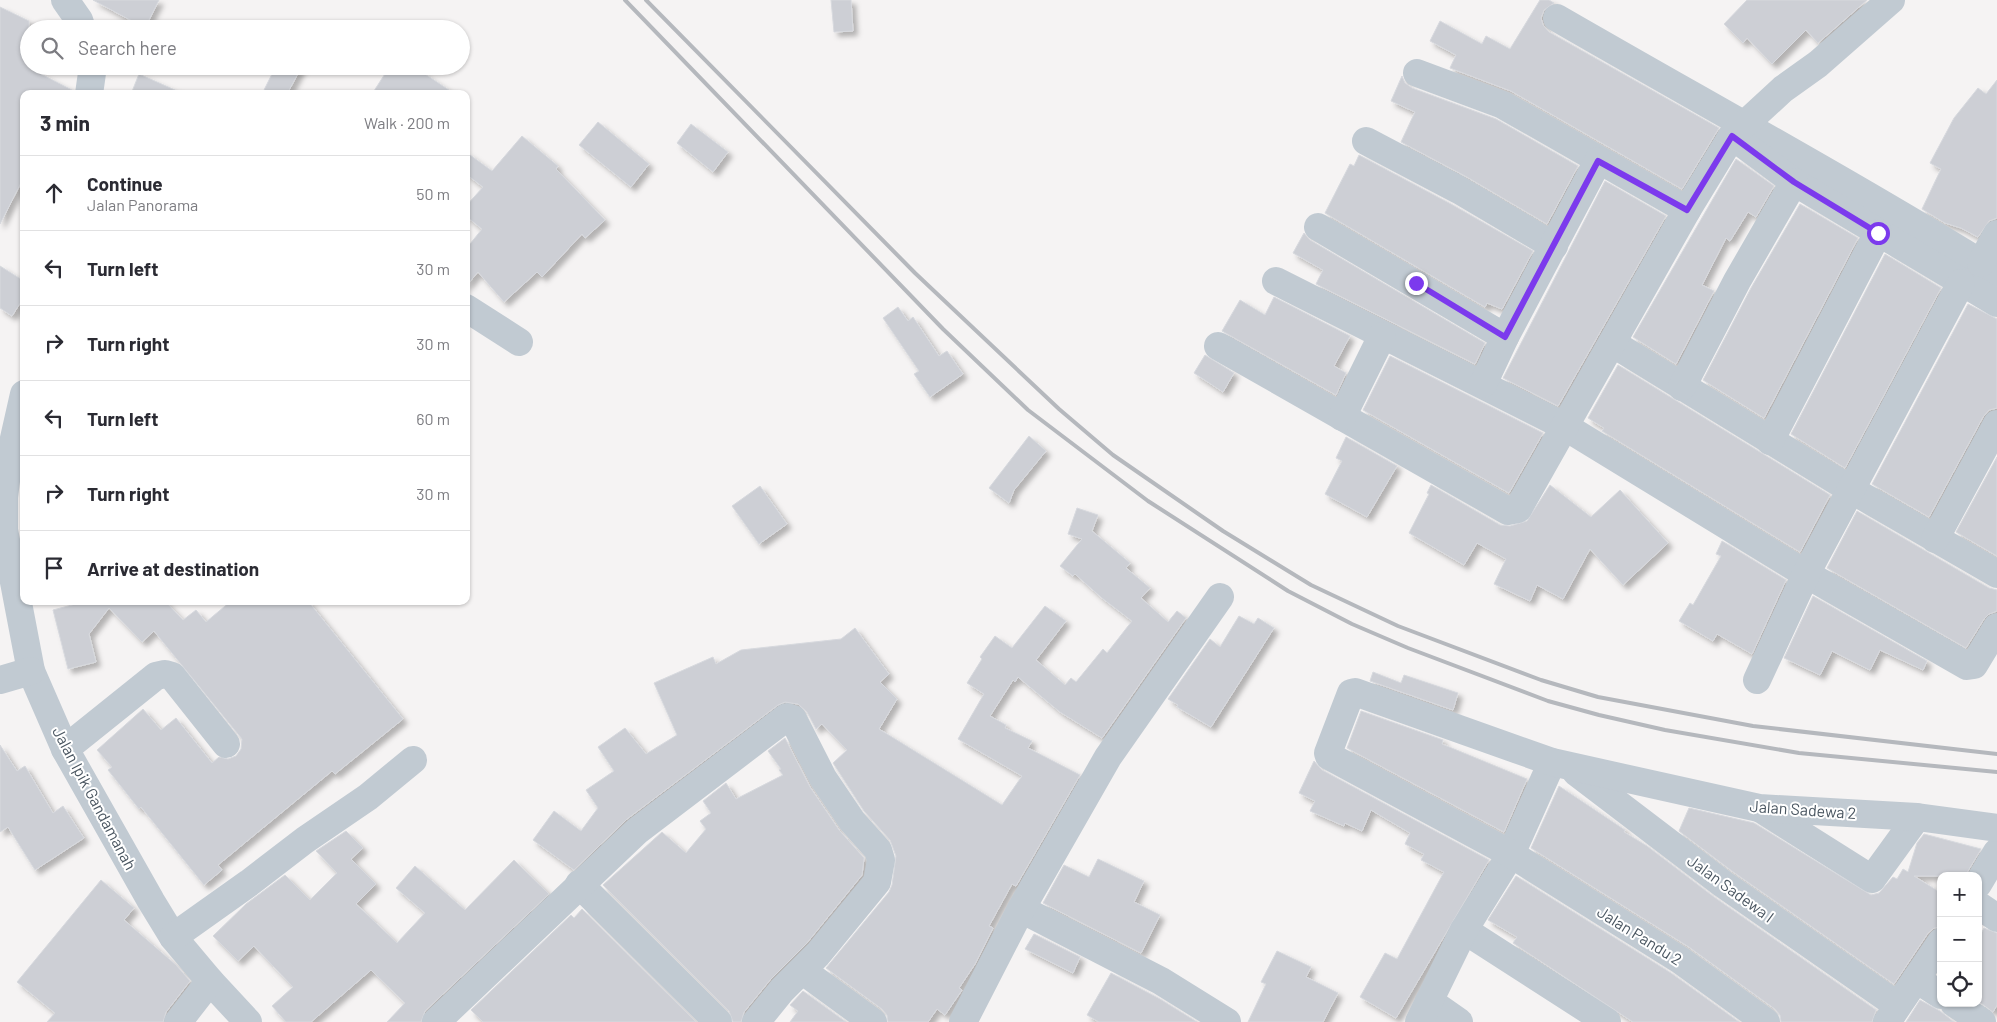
<!DOCTYPE html>
<meta charset="utf-8">
<style>
body{margin:0;font-family:Barlow,sans-serif;background:#f7f7f7;color:#2b2b33}
.controls{position:absolute;right:15px;bottom:15px;display:grid;overflow:hidden;border-radius:10px;box-shadow:0 1px 4px #0004}
.controls button{width:45px;height:45px;display:grid;place-items:center;padding:0;border:0;border-bottom:1px solid #e1e1e2;background:#fff;color:#2b2b33;font:25px sans-serif}
.stop{position:absolute;width:15px;height:15px;margin:-11px;border:4px solid #7c3aed;border-radius:50%;background:#fff}
.stop.end{background:#7c3aed;border-color:#fff;box-shadow:0 1px 5px #0008}
.list{margin:0;padding:0;list-style:none}
h2{display:flex;justify-content:space-between;align-items:center;height:65px;margin:0;padding:0 20px;font-size:21px}
h2 small{font-size:16px;font-weight:400;color:#7c7c81}
.list li{display:grid;grid-template-columns:32px 1fr auto;gap:15px;align-items:center;box-sizing:border-box;height:75px;padding:0 20px;border-top:1px solid #e1e1e2}
.list b{display:block;font-size:19px;white-space:nowrap}
.list p{margin:0;font-size:16px;white-space:nowrap;color:#7c7c81}
.list em{font-size:16px;font-style:normal;color:#7c7c81}
.icon{flex:none;width:28px;height:28px;fill:none;stroke:currentColor;stroke-width:2;stroke-linecap:round;stroke-linejoin:round}
.map{position:relative;flex:none;width:1997px;height:1022px;overflow:hidden}
.search{position:absolute;background:#fff;box-shadow:0 1px 4px #0004;left:20px;top:20px;width:450px;height:55px;display:flex;align-items:center;gap:12px;box-sizing:border-box;padding:0 18px;border-radius:28px;color:#7c7c81;font-size:19px}
.panel{position:absolute;background:#fff;box-shadow:0 1px 4px #0004;left:20px;top:90px;width:450px;height:515px;border-radius:10px}
.map>svg:first-child{display:block}
</style>
<div class="map">
<svg width="1997" height="1022" viewBox="0 0 1997 1022">
<defs>
<filter id="shadow"><feDropShadow dx="4.5" dy="4.5" stdDeviation="2.5" flood-color="#0004"/></filter>
</defs>
<rect width="100%" height="100%" fill="#f5f3f3"/>
<g fill="#cdcfd5" stroke="#d7d9de" filter="url(#shadow)">
<polygon points="93,0 159,0 145,28"/>
<polygon points="831,0 851,0 853,31 834,32"/>
<polygon points="1540,0 1549,0 1554,3 1544,10 1541,18 1543,25 1549,32 1719,128 1682,189 1511,91 1450,68 1456,55 1430,41 1440,21 1482,44 1486,36 1510,49"/>
<polygon points="1747,0 1867,0 1818,43 1806,30 1772,64 1747,38 1743,43 1724,24"/>
<polygon points="0,7 29,21 29,66 37,66 35,71 74,91 74,94 24,94 24,177 0,224"/>
<polygon points="276,66 302,66 287,94 262,94"/>
<polygon points="390,66 413,66 455,94 372,94"/>
<polygon points="139,74 184,94 131,94"/>
<polygon points="1402,76 1405,83 1412,88 1496,119 1578,166 1547,224 1467,177 1401,142 1415,112 1391,101"/>
<polygon points="1997,80 1997,218 1989,221 1978,237 1961,228 1945,223 1922,209 1941,169 1930,163 1954,118 1978,88 1986,94"/>
<polygon points="598,122 649,164 631,187 579,145"/>
<polygon points="691,124 728,152 713,172 677,143"/>
<polygon points="522,136 558,166 556,169 605,220 585,238 582,234 542,277 537,272 504,302 478,272 466,286 466,249 482,229 466,216 466,206 483,187 466,174 466,152 492,171"/>
<polygon points="1359,155 1451,204 1533,251 1502,309 1487,303 1485,307 1325,213 1350,164 1354,166"/>
<polygon points="1736,159 1774,186 1756,217 1748,212 1730,241 1726,238 1702,285 1714,291 1676,364 1633,337"/>
<polygon points="1605,181 1666,216 1558,406 1503,378"/>
<polygon points="1800,204 1858,238 1764,418 1703,380 1751,288"/>
<polygon points="1304,233 1310,240 1485,343 1475,364 1316,284 1323,270 1293,253"/>
<polygon points="1885,254 1941,288 1845,468 1791,434"/>
<polygon points="0,266 24,281 24,297 12,316 0,308"/>
<polygon points="1274,297 1350,336 1334,366 1346,373 1336,395 1222,331 1240,300 1265,315"/>
<polygon points="1968,304 1997,319 1997,408 1989,410 1983,417 1929,517 1872,484"/>
<polygon points="898,307 908,321 913,317 939,356 947,351 963,374 930,397 914,374 919,371 883,318"/>
<polygon points="1205,355 1234,373 1223,392 1194,373"/>
<polygon points="1390,356 1543,433 1509,493 1363,410"/>
<polygon points="1618,365 1830,495 1800,552 1602,431 1604,428 1588,418"/>
<polygon points="1029,436 1046,451 1014,490 1009,503 989,488"/>
<polygon points="1346,437 1397,466 1367,517 1325,494 1342,461 1336,458"/>
<polygon points="1997,457 1997,556 1956,532"/>
<polygon points="1431,485 1500,525 1510,526 1527,521 1550,485 1591,517 1620,490 1668,543 1623,585 1590,549 1563,599 1537,585 1530,601 1494,584 1506,559 1477,543 1464,565 1409,533 1429,494 1427,493"/>
<polygon points="760,486 787,524 759,544 732,506"/>
<polygon points="1077,508 1098,515 1092,531 1130,563 1126,568 1150,588 1141,598 1168,622 1177,611 1186,618 1102,738 1060,712 1018,677 1015,682 1013,680 990,716 1006,725 1005,728 1032,741 1028,748 1080,775 1016,886 1012,884 989,926 993,928 975,964 959,988 962,990 945,1015 937,1009 928,1022 888,1022 887,1015 882,1009 826,968 889,892 892,885 896,856 890,840 864,811 833,763 847,750 822,724 816,729 807,712 798,704 785,702 778,705 627,819 574,870 533,840 554,811 581,831 598,808 586,790 614,771 598,747 625,728 646,754 677,735 654,683 713,657 716,664 741,650 841,639 855,628 889,674 880,682 897,699 879,729 1002,805 1022,776 958,739 984,694 967,683 982,659 980,657 995,636 1012,648 1045,606 1066,621 1036,660 1065,685 1071,678 1076,682 1103,649 1107,653 1132,621 1102,598 1075,574 1073,576 1060,566 1082,539 1068,534"/>
<polygon points="1857,511 1989,588 1997,590 1997,611 1989,614 1984,619 1966,648 1827,568"/>
<polygon points="1722,541 1786,580 1752,654 1717,634 1713,641 1679,621 1690,603 1693,605 1721,556 1716,554"/>
<polygon points="1813,596 1927,661 1923,670 1880,650 1870,670 1832,651 1820,675 1784,658"/>
<polygon points="87,601 165,601 183,620 196,610 206,622 231,601 308,601 403,719 335,774 332,771 218,865 222,870 204,885 141,807 139,809 108,770 112,767 97,750 143,709 161,730 176,718 212,763 219,757 228,759 236,756 241,749 242,739 154,631 142,642 109,608 89,634 96,662 68,669 53,610"/>
<polygon points="1239,616 1254,624 1258,618 1274,628 1211,727 1177,707 1178,705 1168,699 1210,639 1220,647"/>
<polygon points="1373,672 1401,683 1404,675 1458,693 1453,710 1370,681"/>
<polygon points="1361,711 1443,740 1442,744 1527,779 1504,832 1347,748"/>
<polygon points="785,738 810,787 839,830 864,858 862,875 806,944 770,980 744,1012 741,1022 733,1022 729,1011 603,885 662,832 686,853 706,829 700,821 711,813 703,801 726,783 736,799 783,775 779,770 781,769 768,751"/>
<polygon points="0,745 17,771 25,766 53,813 63,806 84,838 35,870 8,827 0,832"/>
<polygon points="1314,761 1322,770 1489,860 1396,1018 1360,997 1385,953 1397,959 1444,872 1421,860 1424,854 1405,844 1410,833 1371,810 1362,831 1345,823 1344,826 1310,811 1315,801 1299,793"/>
<polygon points="1559,786 1625,830 1624,832 1647,846 1714,897 1876,1010 1872,1022 1781,1022 1780,1015 1775,1009 1689,947 1531,848"/>
<polygon points="1689,808 1754,823 1871,895 1879,893 1893,877 1897,879 1903,869 1908,872 1917,843 1924,834 1981,849 1965,876 1914,876 1941,893 1941,927 1934,928 1928,933 1894,984 1732,871 1679,831"/>
<polygon points="346,831 363,848 351,859 376,884 356,904 397,943 425,913 396,888 415,866 465,910 514,860 549,894 425,1011 421,1022 387,1022 405,1003 371,970 311,1022 286,1022 272,1006 293,987 254,946 238,961 213,936 246,904 285,875 310,900 337,873 316,851"/>
<polygon points="1098,859 1144,881 1134,902 1160,915 1141,953 1043,903 1064,865 1089,877"/>
<polygon points="1516,876 1671,973 1739,1022 1633,1022 1513,943 1517,937 1488,920"/>
<polygon points="101,880 134,908 124,920 176,965 190,981 166,1012 163,1022 47,1022 55,1013 17,982"/>
<polygon points="582,909 696,1022 483,1022 471,1010 571,915 574,918"/>
<polygon points="1984,928 1997,933 1997,1005 1993,1012 1978,1001 1978,939"/>
<polygon points="1034,934 1080,957 1073,973 1025,949"/>
<polygon points="1277,951 1311,967 1306,977 1338,993 1323,1022 1248,1022 1266,984 1261,982"/>
<polygon points="1111,973 1160,999 1197,1022 1099,1022 1087,1015"/>
<polygon points="803,991 846,1022 790,1022 798,1011 790,1005"/>
<polygon points="1920,1000 1940,1011 1954,1022 1906,1022"/>
</g>
<g fill="none" stroke-linecap="round" stroke-linejoin="round">
<g stroke="#c1cad2" stroke-width="28">
<polyline points="65,0 79,20 82,29"/>
<path d="M1557,18C1704,103 1853,184 1997,273"/>
<polyline points="1417,73 1503,105 1687,210"/>
<polyline points="89,94 93,66"/>
<polyline points="1732,136 1794,182 1997,303"/>
<polyline points="1366,141 1459,190 1554,246"/>
<polyline points="1318,227 1505,337"/>
<polyline points="1981,263 1997,234"/>
<polyline points="1276,281 1564,426 1806,574 1967,666 1974,665 1997,627"/>
<polyline points="466,308 519,342"/>
<polyline points="1612,343 1850,489 1997,574"/>
<polyline points="1218,346 1508,511 1518,509 1687,210 1732,136 1783,89 1818,64 1891,0"/>
<polyline points="1483,384 1505,337 1598,161"/>
<polyline points="1682,387 1737,281 1794,182"/>
<polyline points="24,394 8,465 4,497 4,530 31,671 65,749 151,901 173,937 210,981 248,1022"/>
<polyline points="1342,417 1382,336"/>
<polyline points="1770,441 1878,233"/>
<polyline points="1935,539 1997,424"/>
<polyline points="0,680 31,671"/>
<polyline points="1757,680 1806,574 1961,283"/>
<polyline points="65,749 156,676 165,674 172,676 226,744"/>
<polyline points="1576,772 1723,884 1897,1005"/>
<polyline points="1761,809 1872,879 1917,817"/>
<polyline points="579,884 718,1022"/>
<polyline points="1978,884 1997,852"/>
<polyline points="1978,905 1997,918"/>
<polyline points="1021,909 1161,981 1227,1022"/>
<polyline points="1464,930 1607,1022"/>
<polyline points="173,937 249,883 305,840 368,797 413,760"/>
<polyline points="803,971 873,1022"/>
<polyline points="1916,979 1941,995"/>
<polyline points="1429,1001 1459,1022"/>
<polyline points="1954,1003 1982,1022"/>
<polyline points="178,1022 210,981"/>
<polyline points="436,1022 637,831 787,717 793,719 823,778 852,821 878,850 881,860 877,882 818,954 782,990 756,1022"/>
<polyline points="963,1022 1021,909 1108,757 1220,597"/>
<polyline points="1419,1022 1464,930 1511,854 1552,762"/>
<polyline points="1766,1022 1680,960 1511,854 1329,756 1328,753 1351,693 1355,692 1552,762 1759,808 1917,817 1997,828"/>
<polyline points="1887,1022 1941,942"/>
</g>
<g stroke="#b5b8bd" stroke-width="4">
<polyline points="625,0 943,329 1028,410 1148,501 1288,591 1352,624 1408,648 1548,701 1599,715 1665,730 1799,753 1997,772"/>
<polyline points="646,0 915,273 1059,409 1113,455 1223,531 1311,585 1398,626 1541,680 1598,697 1753,726 1997,754"/>
</g>
</g>
<g fill="none" stroke-linecap="round" stroke-linejoin="round">
<polyline stroke="#7c3aed" stroke-width="6" points="1416,283 1505,337 1598,161 1687,210 1732,136 1794,182 1878,233"/>
</g>
<g text-anchor="middle" dominant-baseline="central" stroke-width="4" stroke-linejoin="round" paint-order="stroke">
<g font-size="16" fill="#4a5661" stroke="#fff">
<text transform="translate(95 798) rotate(62)">Jalan Ipik Gandamanah</text>
<text transform="translate(1803 809) rotate(4)">Jalan Sadewa 2</text>
<text transform="translate(1731 888) rotate(36)">Jalan Sadewa I</text>
<text transform="translate(1640 935) rotate(32)">Jalan Pandu 2</text>
</g>
</g>
</svg>
<div class="controls">
<button>+</button>
<button>−</button>
<button><svg class="icon" aria-label="locate" viewBox="0 0 24 24"><circle cx="12" cy="12" r="6"/><path d="M12 2v4M12 18v4M2 12h4M18 12h4"/></svg></button>
</div>
<div class="stop" style="left:1878px;top:233px"></div>
<div class="stop end" style="left:1416px;top:283px"></div>
<div class="search"><svg class="icon" aria-label="search" viewBox="0 0 24 24"><circle cx="10" cy="10" r="6"/><path d="M15 15l6 6"/></svg>Search here</div>
<section class="panel">
<h2>3 min<small>Walk · 200 m</small></h2>
<ul class="list">
<li><svg class="icon" aria-label="ahead" viewBox="0 0 24 24"><path d="M12 20V5M6 11l6-6 6 6"/></svg><div><b>Continue</b><p>Jalan Panorama</p></div><em>50 m</em></li>
<li><svg class="icon" aria-label="left" viewBox="0 0 24 24"><path d="M17 20v-9H6M10 6l-5 5 5 5"/></svg><div><b>Turn left</b></div><em>30 m</em></li>
<li><svg class="icon" aria-label="right" viewBox="0 0 24 24"><path d="M7 20v-9h11M14 6l5 5-5 5"/></svg><div><b>Turn right</b></div><em>30 m</em></li>
<li><svg class="icon" aria-label="left" viewBox="0 0 24 24"><path d="M17 20v-9H6M10 6l-5 5 5 5"/></svg><div><b>Turn left</b></div><em>60 m</em></li>
<li><svg class="icon" aria-label="right" viewBox="0 0 24 24"><path d="M7 20v-9h11M14 6l5 5-5 5"/></svg><div><b>Turn right</b></div><em>30 m</em></li>
<li><svg class="icon" aria-label="arrive" viewBox="0 0 24 24"><path d="M6 21V4h12l-3 4 3 4H6"/></svg><div><b>Arrive at destination</b></div></li>
</ul>
</section>
</div>
